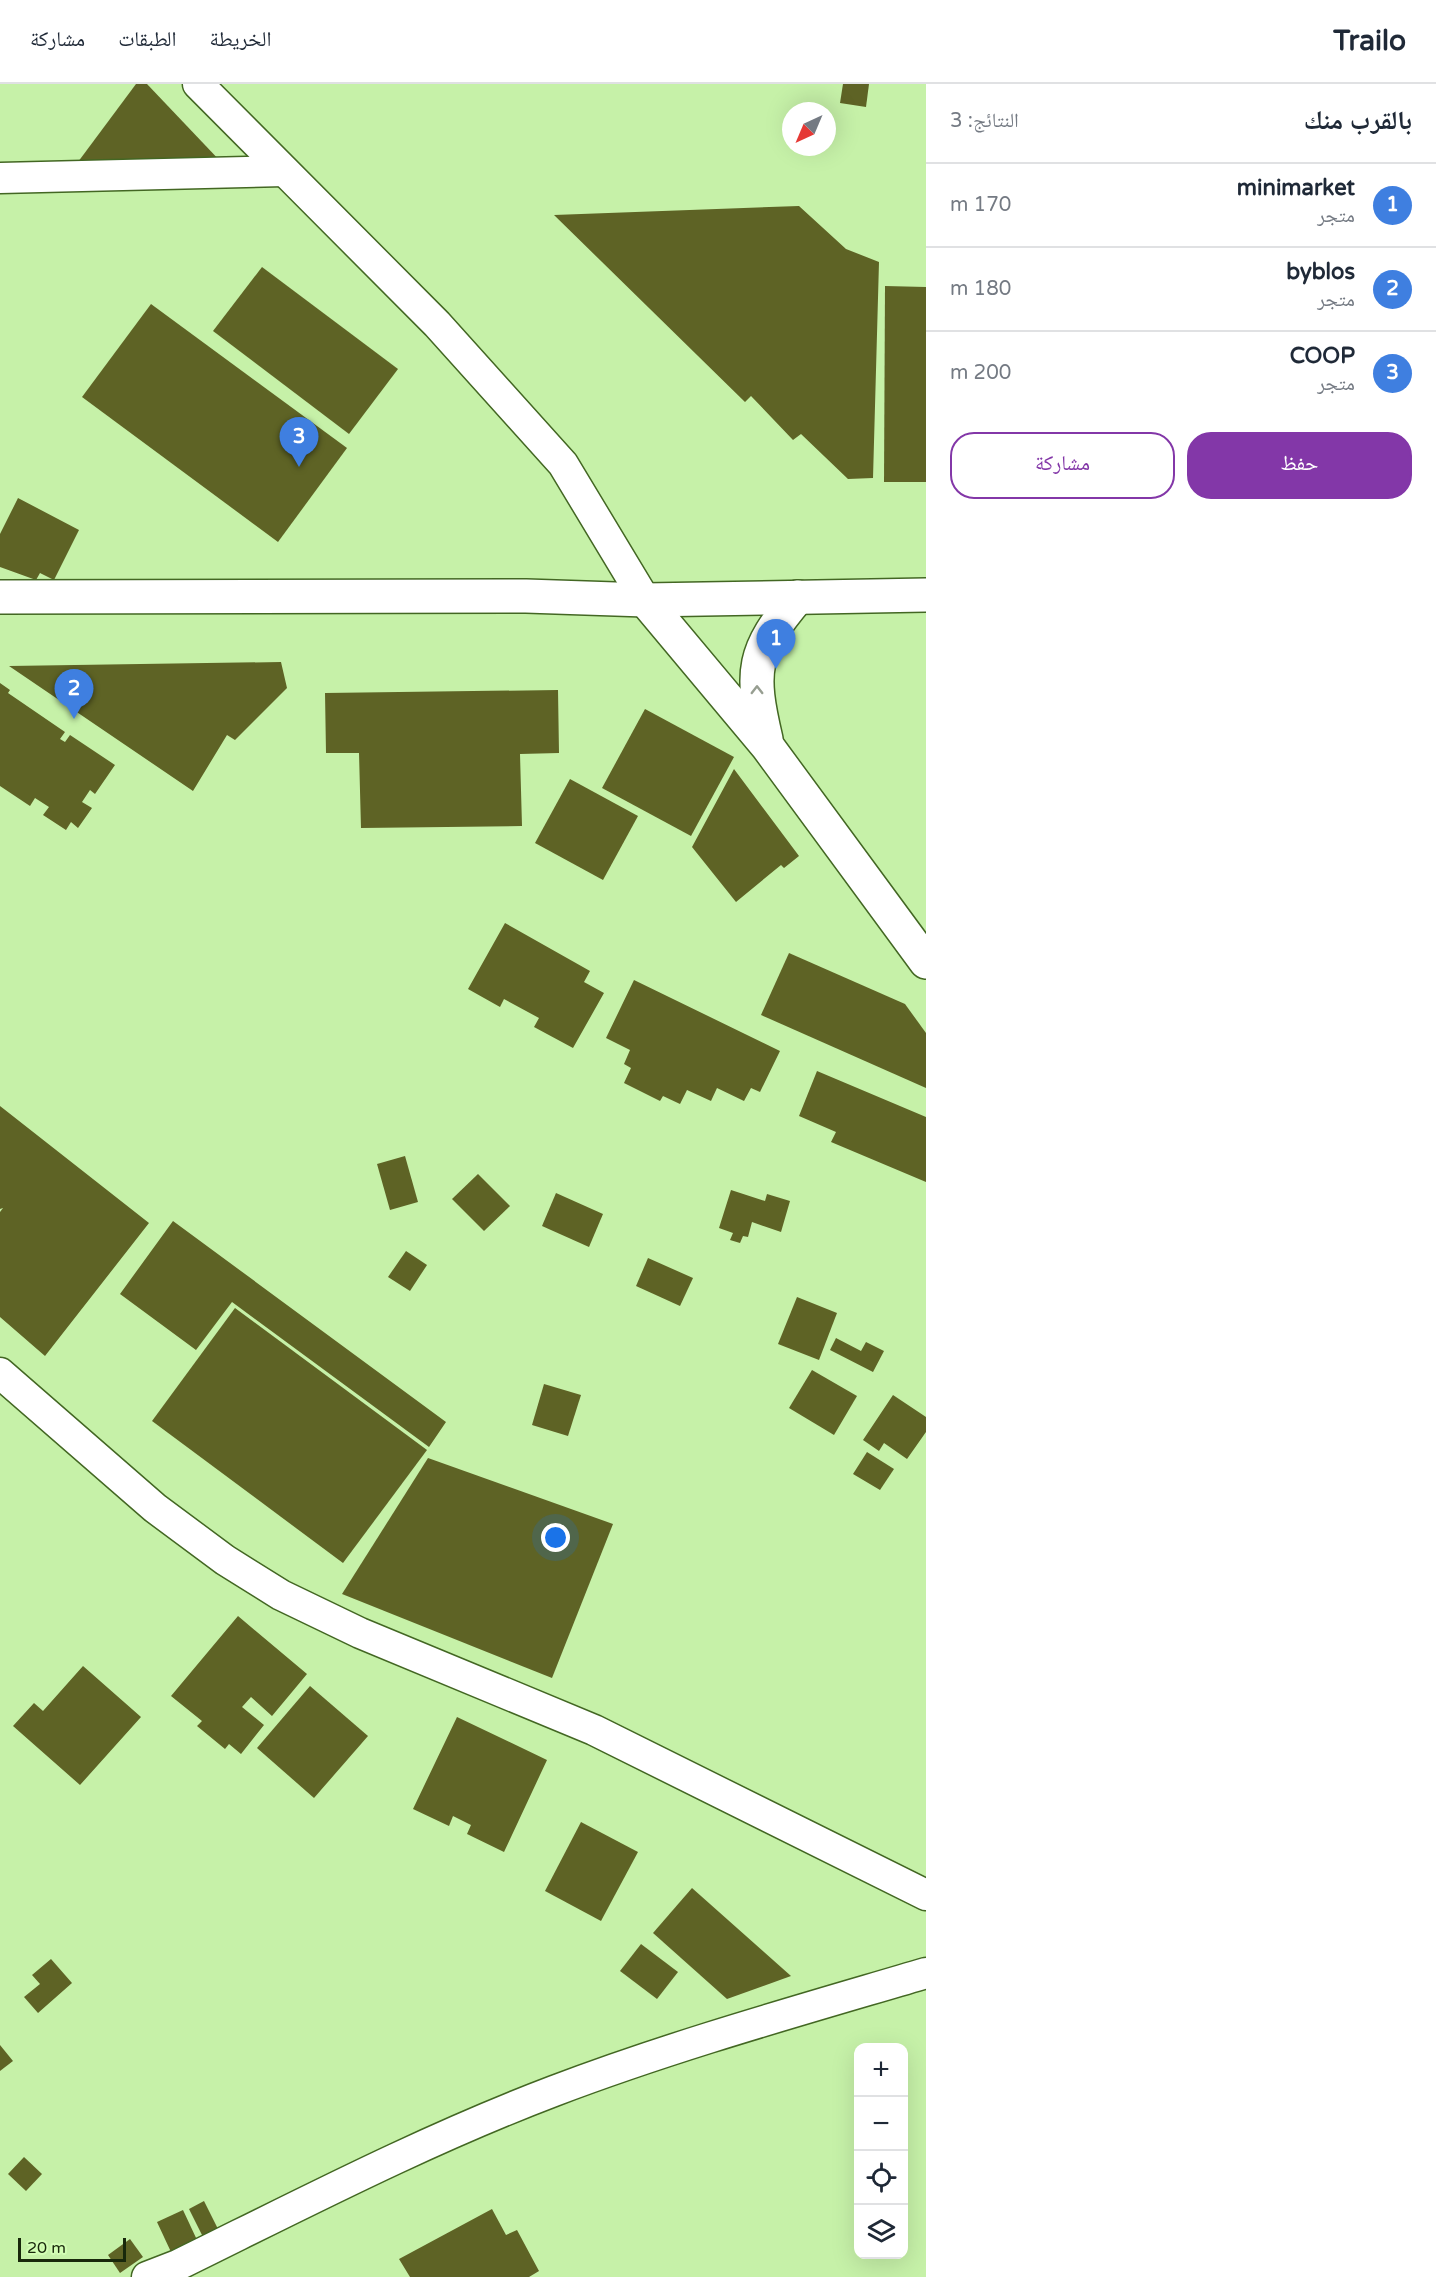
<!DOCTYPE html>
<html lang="ar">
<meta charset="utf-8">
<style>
body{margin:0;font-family:"Varela Round","Noto Naskh Arabic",sans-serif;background:#f6f6f7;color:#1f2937;direction:rtl}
.controls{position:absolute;right:18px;bottom:18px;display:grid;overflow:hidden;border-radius:12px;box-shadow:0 6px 24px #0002}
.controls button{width:54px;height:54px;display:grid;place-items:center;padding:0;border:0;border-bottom:2px solid #e0e1e3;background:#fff;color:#1f2937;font:30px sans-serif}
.compass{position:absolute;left:782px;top:18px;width:54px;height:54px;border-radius:50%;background:#fff;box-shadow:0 6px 24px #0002;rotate:224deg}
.scale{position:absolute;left:18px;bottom:15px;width:108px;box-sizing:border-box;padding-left:6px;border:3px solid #18280b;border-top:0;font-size:16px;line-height:21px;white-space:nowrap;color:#18280b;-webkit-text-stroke:4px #d3feb5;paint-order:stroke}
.you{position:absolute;left:556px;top:1454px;width:21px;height:21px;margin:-15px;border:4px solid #fff;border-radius:50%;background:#1a73e8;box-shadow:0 0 0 9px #1a73e833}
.badge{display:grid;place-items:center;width:39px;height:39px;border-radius:50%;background:#8337a8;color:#fff;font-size:20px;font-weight:700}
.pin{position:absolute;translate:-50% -50px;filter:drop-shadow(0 2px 3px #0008)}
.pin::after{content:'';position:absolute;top:32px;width:21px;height:18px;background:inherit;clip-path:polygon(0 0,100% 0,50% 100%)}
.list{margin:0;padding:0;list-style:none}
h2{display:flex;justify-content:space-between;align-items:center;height:78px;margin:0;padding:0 24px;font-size:26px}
h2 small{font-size:20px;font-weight:400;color:#747a83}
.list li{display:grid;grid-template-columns:39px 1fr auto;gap:18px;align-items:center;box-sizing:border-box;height:84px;padding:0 24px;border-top:2px solid #e0e1e3}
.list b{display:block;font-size:22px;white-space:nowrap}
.list p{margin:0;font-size:20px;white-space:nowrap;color:#747a83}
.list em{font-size:20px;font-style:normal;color:#747a83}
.actions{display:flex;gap:12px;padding:18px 24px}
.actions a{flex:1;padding:14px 0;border:2px solid #8337a8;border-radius:24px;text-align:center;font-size:21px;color:#8337a8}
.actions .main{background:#8337a8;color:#fff}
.icon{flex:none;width:33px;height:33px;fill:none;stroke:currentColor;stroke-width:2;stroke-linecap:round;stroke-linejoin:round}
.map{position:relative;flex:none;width:926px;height:2193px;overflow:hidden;direction:ltr}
header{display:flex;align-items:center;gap:36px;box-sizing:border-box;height:84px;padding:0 30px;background:#fff;border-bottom:2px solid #e0e1e3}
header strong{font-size:28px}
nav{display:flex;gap:33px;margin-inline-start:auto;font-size:21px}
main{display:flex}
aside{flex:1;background:#fff}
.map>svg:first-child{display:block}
</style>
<header>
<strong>Trailo</strong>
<nav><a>الخريطة</a><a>الطبقات</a><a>مشاركة</a></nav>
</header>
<main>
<aside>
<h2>بالقرب منك<small>النتائج: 3</small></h2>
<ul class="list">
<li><span class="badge" style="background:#3f7fe0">1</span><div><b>minimarket</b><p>متجر</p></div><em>170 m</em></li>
<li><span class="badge" style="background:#3f7fe0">2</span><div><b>byblos</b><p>متجر</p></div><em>180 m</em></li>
<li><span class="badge" style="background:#3f7fe0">3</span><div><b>COOP</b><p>متجر</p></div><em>200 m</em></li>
</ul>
<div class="actions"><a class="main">حفظ</a><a>مشاركة</a></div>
</aside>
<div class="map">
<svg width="926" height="2193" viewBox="0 0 926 2193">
<rect width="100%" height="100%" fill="#c6f1a8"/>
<g fill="#5e6325">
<polygon points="136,0 147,0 223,80 75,82"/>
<polygon points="843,0 869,0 866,23 840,19"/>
<polygon points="799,122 846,165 879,178 873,394 848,395 801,350 793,356 751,312 745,318 554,131"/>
<polygon points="262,183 398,285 349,350 213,247"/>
<polygon points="885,202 926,203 926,398 884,398"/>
<polygon points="151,220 347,364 278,458 82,313"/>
<polygon points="18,414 79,446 54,496 40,489 36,496 0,483 0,450"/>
<polygon points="281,578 287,604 235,656 227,651 193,707 9,582"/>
<polygon points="0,599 10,606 8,609 65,648 60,655 65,658 70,651 115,681 95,710 90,706 82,718 92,724 78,744 71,738 66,746 43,731 49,723 35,714 30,722 0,702"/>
<polygon points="558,606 559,669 520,670 522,742 361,744 359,669 326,669 325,609"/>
<polygon points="645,625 734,673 691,752 602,704"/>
<polygon points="734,685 799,772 784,784 781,781 736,818 692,763"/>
<polygon points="570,695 638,732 603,796 535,759"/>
<polygon points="505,839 590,887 584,898 604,909 573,964 534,943 539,934 504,915 500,923 468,905"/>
<polygon points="789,869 905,920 926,949 926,1004 761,931"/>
<polygon points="634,896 780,967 760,1008 751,1004 744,1017 717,1004 711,1017 687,1006 680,1020 663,1012 660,1017 624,999 631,984 624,980 630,966 606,954"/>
<polygon points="817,987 926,1033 926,1098 831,1058 836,1048 799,1032"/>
<polygon points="0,1022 149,1139 45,1272 0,1233 0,1128 3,1124 0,1125"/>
<polygon points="405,1072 418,1118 390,1126 377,1080"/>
<polygon points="478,1090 510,1122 484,1147 452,1115"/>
<polygon points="731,1106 765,1117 767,1110 790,1117 781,1148 752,1138 748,1153 743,1152 740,1159 730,1156 733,1149 719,1144"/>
<polygon points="556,1109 603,1130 589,1163 542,1142"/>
<polygon points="173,1137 446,1338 429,1363 232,1218 196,1266 120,1210"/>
<polygon points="406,1167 427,1181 410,1207 388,1193"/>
<polygon points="648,1174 693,1194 680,1222 636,1202"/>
<polygon points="797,1213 837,1229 819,1276 778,1260"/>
<polygon points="235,1224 427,1366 343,1479 152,1337"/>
<polygon points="836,1254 861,1267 866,1258 884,1267 873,1288 830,1266"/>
<polygon points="812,1286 857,1312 834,1351 789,1324"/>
<polygon points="544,1300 581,1311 568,1352 532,1341"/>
<polygon points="893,1311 926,1333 926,1348 907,1375 884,1359 879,1367 863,1356"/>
<polygon points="867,1368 894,1385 880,1406 853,1390"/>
<polygon points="428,1374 613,1440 552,1594 342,1510"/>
<polygon points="238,1532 307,1590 272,1632 251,1613 242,1623 264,1641 241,1670 229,1660 225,1665 197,1642 202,1637 171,1612"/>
<polygon points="83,1582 141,1633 80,1701 13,1642 34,1619 43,1627"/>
<polygon points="310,1602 368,1652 314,1714 257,1664"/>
<polygon points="457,1633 547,1676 504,1768 467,1750 471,1741 453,1732 449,1742 413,1725"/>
<polygon points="581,1738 638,1768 601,1837 545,1807"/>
<polygon points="692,1804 791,1892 727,1915 653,1849"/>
<polygon points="641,1860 678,1888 657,1915 620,1887"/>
<polygon points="51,1875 72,1899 38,1929 24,1913 40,1900 32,1891"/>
<polygon points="0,1961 13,1977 0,1987"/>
<polygon points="24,2073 42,2090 26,2107 8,2090"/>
<polygon points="204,2117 218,2145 203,2153 189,2125"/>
<polygon points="492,2125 506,2151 517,2146 539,2187 529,2193 410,2193 399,2175"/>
<polygon points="183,2126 197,2156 171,2168 157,2138"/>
<polygon points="130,2155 143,2173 120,2189 108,2171"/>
</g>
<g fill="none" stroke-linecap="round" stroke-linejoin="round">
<g stroke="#436723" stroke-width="33">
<g id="minor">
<polyline points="198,0 437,240 563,380 645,516"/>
<polyline points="0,94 284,87"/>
<polyline points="0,1289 155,1424 225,1476 281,1511 360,1549 594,1646 926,1811"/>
<path d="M147,2193L178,2181C302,2120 425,2056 554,2007C675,1961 801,1926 926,1889"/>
</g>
</g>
<g stroke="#436723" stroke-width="36">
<g id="secondary">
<polyline points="0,513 526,512 645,516 926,511"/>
<polyline points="645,516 768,663 926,878"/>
<path d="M766,655C750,587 752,567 798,513"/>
</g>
</g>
<use href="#minor" stroke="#fff" stroke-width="30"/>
<use href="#secondary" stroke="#fff" stroke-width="33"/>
</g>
<defs><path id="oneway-chevron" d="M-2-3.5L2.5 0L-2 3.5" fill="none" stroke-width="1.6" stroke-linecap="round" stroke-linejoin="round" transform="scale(1.5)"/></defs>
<use stroke="#979e91" href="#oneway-chevron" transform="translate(757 606) rotate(-90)"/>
</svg>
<div class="controls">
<button>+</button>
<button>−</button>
<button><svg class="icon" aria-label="locate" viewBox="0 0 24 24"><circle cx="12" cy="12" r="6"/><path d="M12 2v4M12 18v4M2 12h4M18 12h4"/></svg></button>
<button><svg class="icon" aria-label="layers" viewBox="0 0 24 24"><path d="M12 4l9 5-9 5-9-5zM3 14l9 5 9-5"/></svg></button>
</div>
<svg class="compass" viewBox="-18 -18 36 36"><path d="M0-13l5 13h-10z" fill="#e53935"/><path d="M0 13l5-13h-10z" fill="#747a83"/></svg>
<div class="scale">20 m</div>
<div class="you"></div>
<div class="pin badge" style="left:776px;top:585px;background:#3f7fe0">1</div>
<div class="pin badge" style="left:74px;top:635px;background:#3f7fe0">2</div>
<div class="pin badge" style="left:299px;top:383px;background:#3f7fe0">3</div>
</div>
</main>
